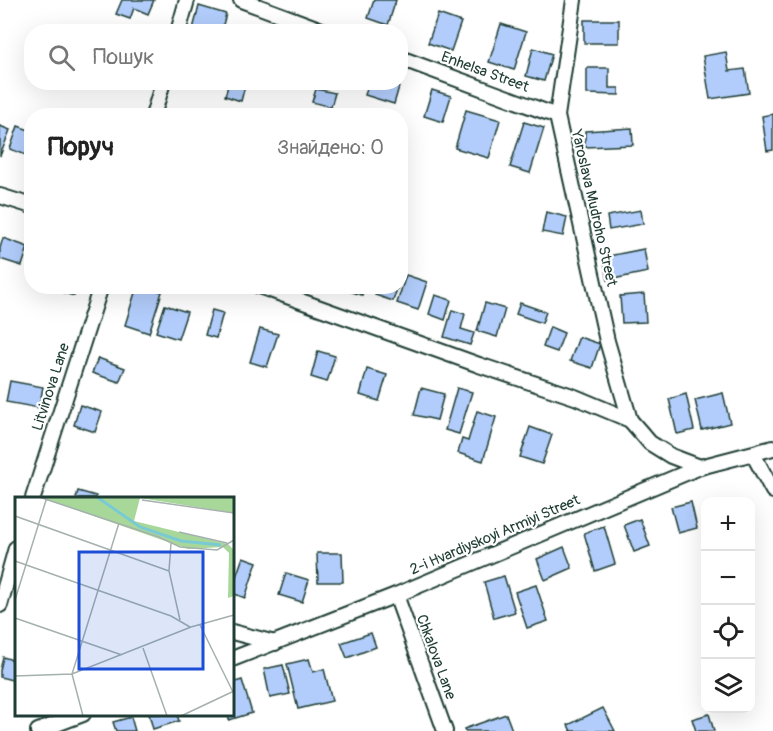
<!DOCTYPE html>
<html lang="uk">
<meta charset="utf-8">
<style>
body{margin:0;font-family:Pangolin,sans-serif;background:#f2f2f2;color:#222}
.controls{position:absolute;right:18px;bottom:18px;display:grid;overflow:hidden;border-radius:12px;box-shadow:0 6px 24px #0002}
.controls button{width:54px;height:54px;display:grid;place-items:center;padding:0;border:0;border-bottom:2px solid #e0e0e0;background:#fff;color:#222;font:30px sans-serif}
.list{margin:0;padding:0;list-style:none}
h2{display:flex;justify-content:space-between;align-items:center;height:78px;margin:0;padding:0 24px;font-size:26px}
h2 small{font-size:20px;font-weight:400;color:#767676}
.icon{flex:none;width:33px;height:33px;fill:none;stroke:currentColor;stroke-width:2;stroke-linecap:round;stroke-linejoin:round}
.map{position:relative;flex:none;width:773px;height:731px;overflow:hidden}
.search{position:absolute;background:#fff;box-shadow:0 6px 24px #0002;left:24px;top:24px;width:384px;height:66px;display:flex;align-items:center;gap:15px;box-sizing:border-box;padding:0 21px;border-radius:24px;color:#767676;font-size:22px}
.panel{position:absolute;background:#fff;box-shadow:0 6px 24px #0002;left:24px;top:108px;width:384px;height:186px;border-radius:24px}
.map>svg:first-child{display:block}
</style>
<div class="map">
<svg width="773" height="731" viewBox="0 0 773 731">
<rect width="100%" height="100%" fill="#fff"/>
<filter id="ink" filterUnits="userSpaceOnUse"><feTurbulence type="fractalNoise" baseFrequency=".0167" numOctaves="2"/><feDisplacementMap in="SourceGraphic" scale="12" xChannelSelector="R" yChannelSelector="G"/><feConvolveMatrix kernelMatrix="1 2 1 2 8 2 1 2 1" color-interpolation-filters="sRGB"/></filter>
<g filter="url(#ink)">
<g fill="#b2cdfb" stroke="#1f3d34" stroke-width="1.5">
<polygon points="122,0 154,0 148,14 134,8 130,19 116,14"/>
<polygon points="374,0 396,0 388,25 368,18"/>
<polygon points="199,6 226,14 221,32 200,32 193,29"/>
<polygon points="438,14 461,22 451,51 428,43"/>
<rect x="584" y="20" width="35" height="23"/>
<polygon points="501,24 526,32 514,70 489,62"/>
<polygon points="533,48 552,54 544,81 526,76"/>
<polygon points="726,52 729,71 745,69 749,93 710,99 703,56"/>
<polygon points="587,68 609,68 609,88 619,88 619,95 587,94"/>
<polygon points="400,79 401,80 394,104 365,95 369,82 377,85 378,82 400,82"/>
<polygon points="229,82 246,82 241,101 225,96"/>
<polygon points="316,89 335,93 331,107 312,102"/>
<polygon points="432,90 451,96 443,122 424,116"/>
<polygon points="466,110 500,120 489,158 455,148"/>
<polygon points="773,114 773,150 767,151 762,116"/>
<polygon points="524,122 544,128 530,173 510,167"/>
<polygon points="0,126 10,130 0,156"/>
<polygon points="18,126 32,131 32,138 26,155 10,149"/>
<polygon points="632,128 633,145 585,147 585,131"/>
<polygon points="641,210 643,224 609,230 607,216"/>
<polygon points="546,212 567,217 563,236 542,232"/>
<polygon points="3,238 28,247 22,266 0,259 0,248"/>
<polygon points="644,249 648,272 608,280 603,257"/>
<polygon points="406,275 427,282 418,310 397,303"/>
<polygon points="53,286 77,286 74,296 52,289"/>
<polygon points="137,286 144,286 162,292 149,333 125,325"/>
<polygon points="343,286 365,286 362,295 342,289"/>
<polygon points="378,286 398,286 393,301 375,295"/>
<polygon points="644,294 646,322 622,323 620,296"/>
<polygon points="435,295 451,300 445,320 429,314"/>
<polygon points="485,303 505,309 497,337 477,331"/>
<polygon points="520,303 546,312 542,323 516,314"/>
<polygon points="165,305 187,312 178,339 156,332"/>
<polygon points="212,310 223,313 216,338 205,335"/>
<polygon points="452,310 465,314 461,329 474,333 470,345 444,337"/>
<polygon points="550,327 564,333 557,352 543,347"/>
<polygon points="260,329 278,334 267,367 250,362"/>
<polygon points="579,337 600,344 592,368 570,361"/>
<polygon points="318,351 335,356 327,382 311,377"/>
<polygon points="98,358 125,368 119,382 92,373"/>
<polygon points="367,369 387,375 379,401 360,395"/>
<polygon points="10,381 43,387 39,408 6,402"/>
<polygon points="421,388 444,394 437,420 414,415"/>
<polygon points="457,388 472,392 459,434 445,430"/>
<polygon points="723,393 730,423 702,430 695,400"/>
<polygon points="686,394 694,430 677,434 669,399"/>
<polygon points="80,405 102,412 95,432 74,425"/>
<polygon points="477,411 496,417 483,461 458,453 462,439 468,441"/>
<polygon points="530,427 552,435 542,464 520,457"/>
<polygon points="78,491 96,496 96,498 76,498"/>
<polygon points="691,502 697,528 678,533 671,507"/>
<polygon points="640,519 650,546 634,552 624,525"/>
<polygon points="604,526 615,564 595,571 584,533"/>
<polygon points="564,547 572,568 545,580 537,559"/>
<polygon points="317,553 342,553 343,582 318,582"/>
<polygon points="243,557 257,562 245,598 232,593 232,588"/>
<polygon points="286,573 309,580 302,602 279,595"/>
<polygon points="504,576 515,612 494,618 484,582"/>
<polygon points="536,585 548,621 527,628 515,592"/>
<polygon points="371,633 376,647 347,658 341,643"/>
<polygon points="3,657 16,661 16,681 0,677 0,670"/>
<polygon points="309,659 313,672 324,669 332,701 298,709 287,664"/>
<polygon points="283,665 290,694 270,698 264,669"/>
<polygon points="242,680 252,713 229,720 228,714 232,714 232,683"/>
<polygon points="603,708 615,731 571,731 568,725"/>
<polygon points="149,714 177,714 179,721 153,729"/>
<polygon points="506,714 512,730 508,731 465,731 464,729"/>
<polygon points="709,714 714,731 696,731 692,719"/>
<polygon points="131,717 135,731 116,731 113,722"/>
</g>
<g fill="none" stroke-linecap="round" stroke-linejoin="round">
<g stroke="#1f3d34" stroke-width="18">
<g id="minor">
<polyline points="241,0 327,32"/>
<polyline points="574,0 557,116 607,341 630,420"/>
<polyline points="178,32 187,0"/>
<polyline points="400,58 557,116"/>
<polyline points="153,116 163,82"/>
<polyline points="0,196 32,206"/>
<polyline points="259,286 479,365 575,397 630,420 650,443 671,456 700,467"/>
<polyline points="753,454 773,491"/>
<polyline points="33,498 101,286"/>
<polyline points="396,595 445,731"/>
<polyline points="0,605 16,548"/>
<polyline points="232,632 275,643"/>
<polyline points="232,659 396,595 700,467 773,448"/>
<polyline points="38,731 83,714"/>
</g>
</g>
<use href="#minor" stroke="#fff" stroke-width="14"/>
</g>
</g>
<g text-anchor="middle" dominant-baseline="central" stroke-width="4.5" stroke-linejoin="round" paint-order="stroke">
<g font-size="15" fill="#1f3d34" stroke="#fff">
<text transform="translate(485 72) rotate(20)">Enhelsa Street</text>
<text transform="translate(594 208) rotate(77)">Yaroslava Mudroho Street</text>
<text transform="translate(51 387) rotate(-72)">Litvinova Lane</text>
<text transform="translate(495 535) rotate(-23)">2-i Hvardiyskoyi Armiyi Street</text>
<text transform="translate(436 657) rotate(70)">Chkalova Lane</text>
</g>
</g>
<g transform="translate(15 497)">
<rect width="219" height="219" fill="#fff"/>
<path d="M24,0H219V16L125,1L119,24L213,47L219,53V99L213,101L214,56L208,50L173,52Z" fill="#a7d899"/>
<path fill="none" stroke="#79cad3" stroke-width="3" d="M82,0L125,30L166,44L206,48"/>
<path fill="none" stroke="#a5b1ae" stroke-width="1.5" d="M24,0L144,40L165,50L202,53L219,43M127,3L219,16M0,19L154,74M164,35L212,46M156,46L154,74L165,123M0,64L156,119L175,130M0,103L32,0M0,121L107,158M185,128L219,197M128,151L152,219M0,179L57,177L176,130L219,118M68,219L57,177L104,26M166,219L219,194"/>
<path fill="#1d4ed8" fill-opacity="0.15" stroke="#1d4ed8" stroke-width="3" d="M64,55H188V172H64Z"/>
<rect width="219" height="219" fill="none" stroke="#1f3d34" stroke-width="3"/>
</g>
</svg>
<div class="controls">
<button>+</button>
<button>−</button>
<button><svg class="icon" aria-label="locate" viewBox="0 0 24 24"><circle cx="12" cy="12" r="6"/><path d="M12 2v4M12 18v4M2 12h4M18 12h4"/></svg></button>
<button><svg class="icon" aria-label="layers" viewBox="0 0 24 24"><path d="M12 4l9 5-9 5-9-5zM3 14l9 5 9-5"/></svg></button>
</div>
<div class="search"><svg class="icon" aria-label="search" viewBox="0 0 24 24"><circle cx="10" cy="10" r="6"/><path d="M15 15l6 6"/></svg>Пошук</div>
<section class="panel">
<h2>Поруч<small>Знайдено: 0</small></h2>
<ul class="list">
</ul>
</section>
</div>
